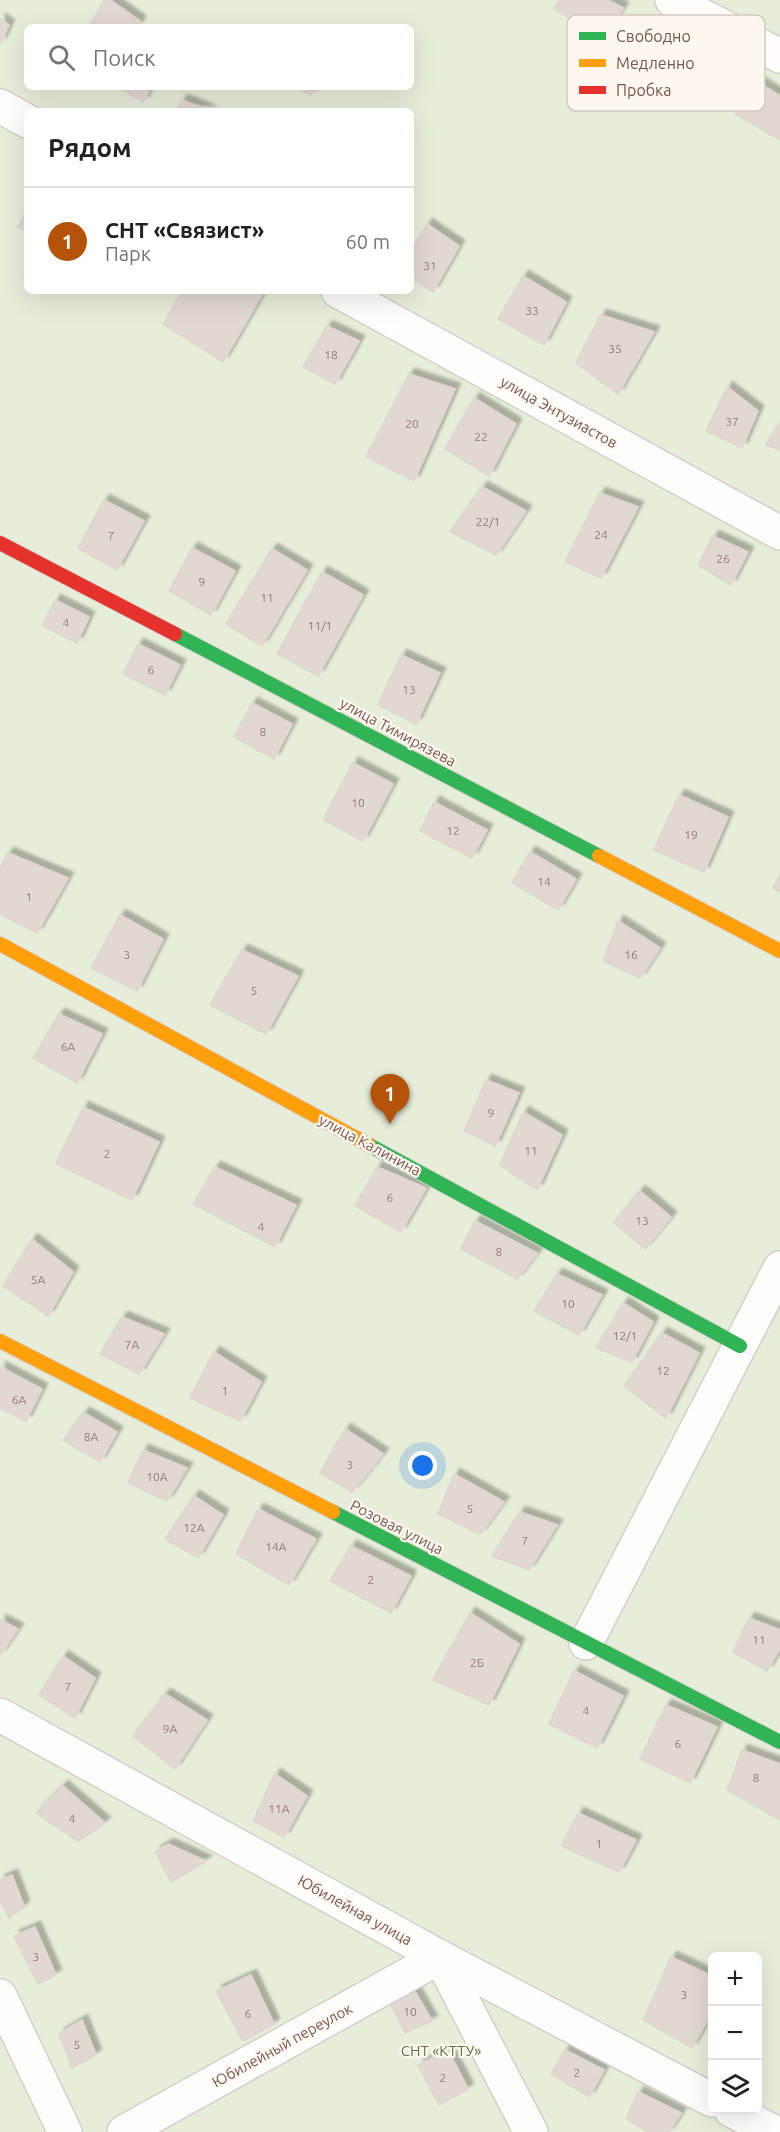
<!DOCTYPE html>
<html lang="ru">
<meta charset="utf-8">
<style>
body{margin:0;font-family:Ubuntu,sans-serif;background:#f2f2f2;color:#202124}
.controls{position:absolute;right:18px;bottom:18px;display:grid;overflow:hidden;border-radius:9px;box-shadow:0 6px 24px #0002}
.controls button{width:54px;height:54px;display:grid;place-items:center;padding:0;border:0;border-bottom:2px solid #e0e0e0;background:#fff;color:#202124;font:30px sans-serif}
.you{position:absolute;left:423px;top:1466px;width:21px;height:21px;margin:-15px;border:4px solid #fff;border-radius:50%;background:#1a73e8;box-shadow:0 0 0 9px #1a73e833}
.badge{display:grid;place-items:center;width:39px;height:39px;border-radius:50%;background:#b45309;color:#fff;font-size:20px;font-weight:700}
.pin{position:absolute;translate:-50% -50px;filter:drop-shadow(0 2px 3px #0008)}
.pin::after{content:'';position:absolute;top:32px;width:21px;height:18px;background:inherit;clip-path:polygon(0 0,100% 0,50% 100%)}
.list{margin:0;padding:0;list-style:none}
h2{display:flex;justify-content:space-between;align-items:center;height:78px;margin:0;padding:0 24px;font-size:26px}
h2 small{font-size:20px;font-weight:400;color:#757577}
.list li{display:grid;grid-template-columns:39px 1fr auto;gap:18px;align-items:center;box-sizing:border-box;height:108px;padding:0 24px;border-top:2px solid #e0e0e0}
.list b{display:block;font-size:22px;white-space:nowrap}
.list p{margin:0;font-size:20px;white-space:nowrap;color:#757577}
.list em{font-size:20px;font-style:normal;color:#757577}
.icon{flex:none;width:33px;height:33px;fill:none;stroke:currentColor;stroke-width:2;stroke-linecap:round;stroke-linejoin:round}
.map{position:relative;flex:none;width:780px;height:2132px;overflow:hidden}
.search{position:absolute;background:#fff;box-shadow:0 6px 24px #0002;left:24px;top:24px;width:390px;height:66px;display:flex;align-items:center;gap:15px;box-sizing:border-box;padding:0 21px;border-radius:9px;color:#757577;font-size:22px}
.panel{position:absolute;background:#fff;box-shadow:0 6px 24px #0002;left:24px;top:108px;width:390px;height:186px;border-radius:9px}
.map>svg:first-child{display:block}
</style>
<div class="map">
<svg width="780" height="2132" viewBox="0 0 780 2132">
<defs>
<filter id="shadow"><feDropShadow dx="5.5" dy="-5.5" stdDeviation="1.5" flood-color="#0004"/></filter>
</defs>
<rect width="100%" height="100%" fill="#f7f2ed"/>
<path fill="#e6edd9" fill-rule="evenodd" d="M0,0H780V2132H0ZM27,27H411V87H27ZM27,111H411V291H27ZM712,1956H758V2110H712Z"/>
<g fill="#e1d8d2" stroke="#e0d5d0" stroke-width="1.5" filter="url(#shadow)">
<polygon points="104,0 110,0 140,21 137,27 89,27"/>
<polygon points="559,0 608,0 623,8 603,37 554,9"/>
<polygon points="0,19 9,25 0,44"/>
<polygon points="753,79 780,96 780,140 735,114"/>
<polygon points="118,87 151,87 143,102"/>
<polygon points="295,87 317,87 311,95"/>
<polygon points="182,100 211,111 176,111"/>
<polygon points="27,210 27,231 18,227"/>
<polygon points="427,224 459,246 433,292 411,278 411,251"/>
<polygon points="523,276 566,302 544,345 498,319"/>
<polygon points="182,291 264,291 223,362 163,324"/>
<polygon points="601,315 654,332 618,394 576,363"/>
<polygon points="327,326 359,341 335,384 303,367"/>
<polygon points="409,374 455,389 414,481 366,457"/>
<polygon points="727,387 758,411 742,448 706,431"/>
<polygon points="474,398 516,424 489,476 445,449"/>
<polygon points="780,422 780,451 766,444"/>
<polygon points="482,487 526,511 496,555 450,532"/>
<polygon points="600,493 638,507 601,578 565,562"/>
<polygon points="104,500 144,521 117,570 78,548"/>
<polygon points="713,536 748,552 731,585 698,565"/>
<polygon points="192,548 235,571 211,615 169,591"/>
<polygon points="272,549 307,570 262,646 226,624"/>
<polygon points="322,572 363,595 318,676 277,654"/>
<polygon points="55,600 89,617 77,643 42,626"/>
<polygon points="138,644 180,665 165,695 123,674"/>
<polygon points="401,655 440,673 416,724 378,705"/>
<polygon points="252,703 292,724 274,759 234,737"/>
<polygon points="353,763 393,784 363,841 323,820"/>
<polygon points="679,795 728,817 704,872 654,850"/>
<polygon points="434,802 487,830 472,858 420,831"/>
<polygon points="530,852 576,879 558,910 512,883"/>
<polygon points="8,853 68,878 37,933 0,914 0,868"/>
<polygon points="780,875 780,892 773,888"/>
<polygon points="120,915 163,939 137,991 91,968"/>
<polygon points="618,921 660,948 640,978 603,961"/>
<polygon points="242,950 298,976 266,1034 210,1005"/>
<polygon points="59,1014 102,1034 77,1083 33,1058"/>
<polygon points="486,1080 519,1093 495,1146 464,1131"/>
<polygon points="83,1107 159,1142 132,1200 56,1164"/>
<polygon points="523,1112 562,1135 537,1190 500,1165"/>
<polygon points="215,1167 296,1205 275,1247 193,1204"/>
<polygon points="377,1167 426,1188 401,1232 355,1206"/>
<polygon points="640,1191 671,1217 645,1249 614,1223"/>
<polygon points="475,1221 537,1253 517,1279 461,1249"/>
<polygon points="32,1239 73,1272 48,1316 3,1286"/>
<polygon points="557,1274 602,1295 579,1335 534,1311"/>
<polygon points="623,1303 653,1322 632,1362 596,1348"/>
<polygon points="122,1317 164,1334 139,1374 100,1354"/>
<polygon points="662,1333 699,1353 666,1418 624,1386"/>
<polygon points="214,1352 261,1382 240,1421 190,1398"/>
<polygon points="0,1367 42,1389 26,1421 0,1408"/>
<polygon points="84,1413 117,1432 100,1462 63,1440"/>
<polygon points="345,1429 383,1454 352,1492 320,1473"/>
<polygon points="143,1450 187,1468 167,1501 128,1483"/>
<polygon points="454,1474 504,1502 480,1534 438,1514"/>
<polygon points="194,1496 223,1515 198,1558 165,1539"/>
<polygon points="258,1509 316,1539 289,1585 236,1554"/>
<polygon points="520,1512 557,1525 529,1570 492,1556"/>
<polygon points="351,1546 411,1576 391,1613 330,1581"/>
<polygon points="470,1613 519,1644 489,1705 433,1680"/>
<polygon points="749,1618 780,1630 780,1648 767,1671 733,1652"/>
<polygon points="0,1620 18,1629 0,1655"/>
<polygon points="63,1656 95,1678 75,1718 39,1695"/>
<polygon points="574,1671 623,1696 597,1748 549,1724"/>
<polygon points="165,1694 207,1720 175,1769 133,1736"/>
<polygon points="666,1705 717,1727 690,1783 640,1759"/>
<polygon points="742,1750 780,1764 780,1820 727,1790"/>
<polygon points="275,1774 307,1796 284,1837 253,1821"/>
<polygon points="63,1786 105,1823 78,1841 36,1813"/>
<polygon points="578,1813 636,1840 619,1872 561,1846"/>
<polygon points="168,1844 206,1861 171,1882 155,1852"/>
<polygon points="12,1875 24,1906 9,1918 0,1900 0,1880"/>
<polygon points="35,1927 56,1975 38,1984 14,1936"/>
<polygon points="671,1957 712,1976 712,2012 692,2048 643,2020"/>
<polygon points="251,1975 274,2024 243,2041 216,1991"/>
<polygon points="413,1988 432,2021 405,2033 389,2001"/>
<polygon points="82,2020 96,2055 72,2068 59,2034"/>
<polygon points="448,2050 468,2089 439,2105 418,2065"/>
<polygon points="565,2050 604,2070 589,2097 551,2074"/>
<polygon points="638,2092 681,2113 669,2132 648,2132 626,2119"/>
</g>
<g fill="none" stroke-linecap="round" stroke-linejoin="round">
<g stroke="#d6ceca" stroke-width="36">
<g id="street">
<polyline points="672,0 780,56"/>
<polyline points="0,106 27,121"/>
<polyline points="338,291 780,533"/>
<polyline points="586,1643 780,1268"/>
<polyline points="0,1715 440,1957 712,2100"/>
<polyline points="440,1957 531,2132"/>
<polyline points="0,1996 65,2132"/>
<polyline points="731,2110 774,2132"/>
<polyline points="124,2132 440,1957"/>
</g>
</g>
<g stroke="#d7ceca" stroke-width="16">
<g id="fast">
<polyline points="175,634 599,856"/>
<polyline points="369,1145 740,1346"/>
<polyline points="333,1512 780,1742"/>
</g>
</g>
<g stroke="#d7ceca" stroke-width="16">
<g id="slow">
<polyline points="599,856 780,951"/>
<polyline points="0,944 369,1145"/>
<polyline points="0,1341 333,1512"/>
</g>
</g>
<g stroke="#d7ceca" stroke-width="16">
<polyline id="jam" points="0,543 175,634"/>
</g>
<use href="#street" stroke="#fefdfc" stroke-width="33"/>
<use href="#fast" stroke="#30b455" stroke-width="14"/>
<use href="#slow" stroke="#ff9f0a" stroke-width="14"/>
<use href="#jam" stroke="#e5322d" stroke-width="14"/>
</g>
<g text-anchor="middle" dominant-baseline="central" stroke-width="4.5" stroke-linejoin="round" paint-order="stroke">
<g font-size="12" fill="#927b72">
<text x="430" y="265">31</text>
<text x="532" y="310">33</text>
<text x="615" y="348">35</text>
<text x="331" y="354">18</text>
<text x="732" y="421">37</text>
<text x="412" y="423">20</text>
<text x="481" y="436">22</text>
<text x="488" y="521">22/1</text>
<text x="601" y="534">24</text>
<text x="111" y="535">7</text>
<text x="723" y="558">26</text>
<text x="202" y="581">9</text>
<text x="267" y="597">11</text>
<text x="66" y="622">4</text>
<text x="320" y="625">11/1</text>
<text x="151" y="669">6</text>
<text x="409" y="689">13</text>
<text x="263" y="731">8</text>
<text x="358" y="802">10</text>
<text x="453" y="830">12</text>
<text x="691" y="834">19</text>
<text x="544" y="881">14</text>
<text x="29" y="896">1</text>
<text x="127" y="954">3</text>
<text x="631" y="954">16</text>
<text x="254" y="990">5</text>
<text x="68" y="1046">6А</text>
<text x="491" y="1112">9</text>
<text x="531" y="1150">11</text>
<text x="107" y="1153">2</text>
<text x="390" y="1197">6</text>
<text x="642" y="1220">13</text>
<text x="261" y="1226">4</text>
<text x="499" y="1251">8</text>
<text x="38" y="1279">5А</text>
<text x="568" y="1303">10</text>
<text x="625" y="1335">12/1</text>
<text x="132" y="1344">7А</text>
<text x="663" y="1370">12</text>
<text x="225" y="1390">1</text>
<text x="19" y="1399">6А</text>
<text x="91" y="1436">8А</text>
<text x="350" y="1464">3</text>
<text x="157" y="1476">10А</text>
<text x="470" y="1508">5</text>
<text x="194" y="1527">12А</text>
<text x="525" y="1540">7</text>
<text x="276" y="1546">14А</text>
<text x="371" y="1579">2</text>
<text x="759" y="1639">11</text>
<text x="477" y="1662">2Б</text>
<text x="68" y="1686">7</text>
<text x="586" y="1710">4</text>
<text x="170" y="1728">9А</text>
<text x="678" y="1743">6</text>
<text x="756" y="1777">8</text>
<text x="279" y="1808">11А</text>
<text x="72" y="1818">4</text>
<text x="599" y="1843">1</text>
<text x="36" y="1956">3</text>
<text x="684" y="1994">3</text>
<text x="410" y="2011">10</text>
<text x="248" y="2013">6</text>
<text x="77" y="2044">5</text>
<text x="577" y="2072">2</text>
<text x="443" y="2077">2</text>
</g>
<g font-size="15" fill="#75584e" stroke="#fef7f0">
<text transform="translate(559 412) rotate(29)">улица Энтузиастов</text>
<text transform="translate(398 732) rotate(28)">улица Тимирязева</text>
<text transform="translate(370 1145) rotate(28)">улица Калинина</text>
<text transform="translate(397 1527) rotate(27)">Розовая улица</text>
<text transform="translate(355 1910) rotate(29)">Юбилейная улица</text>
<text transform="translate(282 2045) rotate(-29)">Юбилейный переулок</text>
</g>
<g font-size="15" fill="#5a7946" stroke="#fef7f0">
<text x="441" y="2050">СНТ «КТТУ»</text>
</g>
</g>
<rect x="567" y="15" width="198" height="96" rx="9" fill="#fef7f0" stroke="#d5c7bf" stroke-width="1.5"/>
<rect x="579" y="32" width="27" height="8" fill="#30b455"/>
<rect x="579" y="59" width="27" height="8" fill="#ff9f0a"/>
<rect x="579" y="86" width="27" height="8" fill="#e5322d"/>
<g font-size="16" fill="#75584e">
<text x="616" y="42">Свободно</text>
<text x="616" y="69">Медленно</text>
<text x="616" y="96">Пробка</text>
</g>
</svg>
<div class="controls">
<button>+</button>
<button>−</button>
<button><svg class="icon" aria-label="layers" viewBox="0 0 24 24"><path d="M12 4l9 5-9 5-9-5zM3 14l9 5 9-5"/></svg></button>
</div>
<div class="you"></div>
<div class="pin badge" style="left:390px;top:1124px">1</div>
<div class="search"><svg class="icon" aria-label="search" viewBox="0 0 24 24"><circle cx="10" cy="10" r="6"/><path d="M15 15l6 6"/></svg>Поиск</div>
<section class="panel">
<h2>Рядом<small></small></h2>
<ul class="list">
<li><span class="badge">1</span><div><b>СНТ «Связист»</b><p>Парк</p></div><em>60 m</em></li>
</ul>
</section>
</div>
